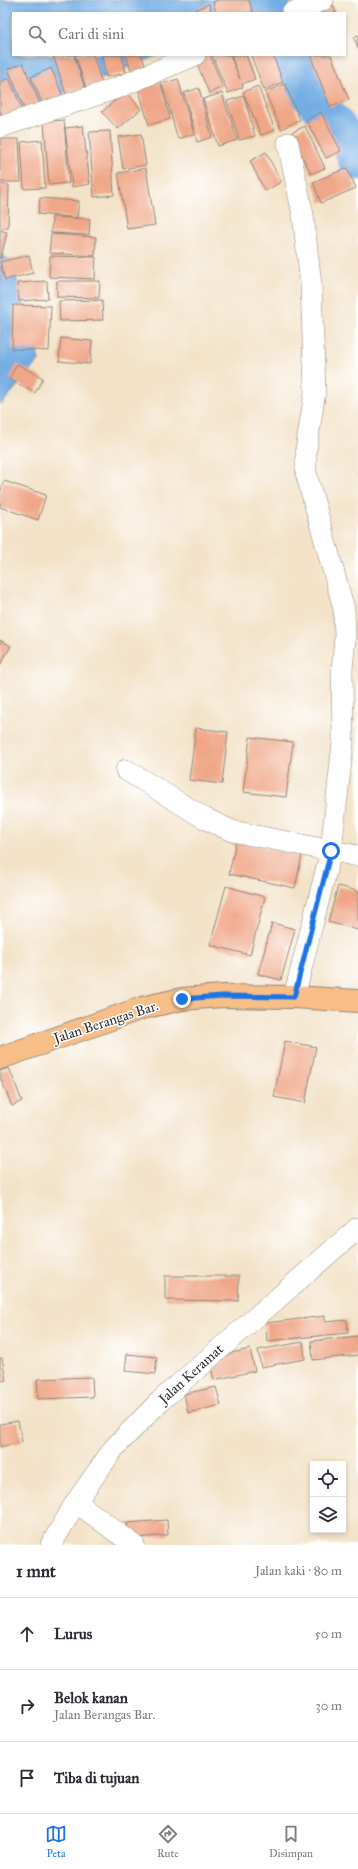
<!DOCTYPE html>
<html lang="id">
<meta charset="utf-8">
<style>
body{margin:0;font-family:"IM FELL Great Primer",serif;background:#f7f7f7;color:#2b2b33}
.controls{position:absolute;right:12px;bottom:12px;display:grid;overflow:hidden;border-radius:0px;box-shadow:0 2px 6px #0003}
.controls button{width:36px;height:36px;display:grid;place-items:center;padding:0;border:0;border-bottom:1px solid #e1e1e2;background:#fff;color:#2b2b33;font:20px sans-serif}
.stop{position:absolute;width:12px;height:12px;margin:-9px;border:3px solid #1a73e8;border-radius:50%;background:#fff}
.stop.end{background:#1a73e8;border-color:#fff;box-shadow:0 1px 4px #0008}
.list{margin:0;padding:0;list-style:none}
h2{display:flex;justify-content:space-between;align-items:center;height:52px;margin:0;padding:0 16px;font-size:17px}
h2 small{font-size:13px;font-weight:400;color:#7c7c81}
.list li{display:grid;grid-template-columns:26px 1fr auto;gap:12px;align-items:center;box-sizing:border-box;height:72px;padding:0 16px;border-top:1px solid #e1e1e2}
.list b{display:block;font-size:15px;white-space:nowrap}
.list p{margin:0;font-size:13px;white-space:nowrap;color:#7c7c81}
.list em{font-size:13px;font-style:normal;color:#7c7c81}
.icon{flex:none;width:22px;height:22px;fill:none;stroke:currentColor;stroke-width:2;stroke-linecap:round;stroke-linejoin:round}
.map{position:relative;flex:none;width:358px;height:1545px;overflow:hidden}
.search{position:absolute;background:#fff;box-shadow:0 2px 6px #0003;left:12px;right:12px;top:12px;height:44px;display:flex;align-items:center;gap:10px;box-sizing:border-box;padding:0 14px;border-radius:0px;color:#7c7c81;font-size:15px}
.sheet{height:268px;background:#fff}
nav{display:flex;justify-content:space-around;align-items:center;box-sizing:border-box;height:56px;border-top:1px solid #e1e1e2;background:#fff;font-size:11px;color:#7c7c81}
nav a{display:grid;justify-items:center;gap:2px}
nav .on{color:#1a73e8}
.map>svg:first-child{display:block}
</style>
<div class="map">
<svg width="358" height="1545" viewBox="0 0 358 1545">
<rect width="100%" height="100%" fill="#fff"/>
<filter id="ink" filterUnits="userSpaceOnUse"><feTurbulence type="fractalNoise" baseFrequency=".025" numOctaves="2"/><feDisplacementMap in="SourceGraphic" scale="8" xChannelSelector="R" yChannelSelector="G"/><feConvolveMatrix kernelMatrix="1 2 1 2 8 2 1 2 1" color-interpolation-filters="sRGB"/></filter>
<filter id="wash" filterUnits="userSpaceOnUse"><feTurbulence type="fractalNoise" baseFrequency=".012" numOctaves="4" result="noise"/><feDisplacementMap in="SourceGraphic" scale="16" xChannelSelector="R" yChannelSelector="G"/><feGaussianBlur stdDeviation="0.9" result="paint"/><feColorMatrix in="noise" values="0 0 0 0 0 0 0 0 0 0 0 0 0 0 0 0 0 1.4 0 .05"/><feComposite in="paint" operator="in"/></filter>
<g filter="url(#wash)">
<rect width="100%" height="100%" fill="#f3e2c7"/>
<g fill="#73ade3" stroke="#4f6c87">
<polygon points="0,0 296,0 263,13 13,13 13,55 158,55 0,119"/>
<polygon points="0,256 11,260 39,360 0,406"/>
</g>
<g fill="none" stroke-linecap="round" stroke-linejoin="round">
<g stroke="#73ade3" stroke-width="39">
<polyline points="267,0 273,13"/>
<polyline points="291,55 308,92 353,147 358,161"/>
</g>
</g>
<g id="blocks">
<g fill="#f0a789">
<polygon points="218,0 249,0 253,13 216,13 213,2"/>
<polygon points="209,4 212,13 196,13 195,10"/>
<polygon points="333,5 336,13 311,13"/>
<polygon points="358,35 358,48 354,37"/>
<polygon points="53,55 74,55 85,88 66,94"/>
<polygon points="75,55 93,55 102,83 86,88"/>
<polygon points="102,55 122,55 126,73 106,77"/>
<polygon points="126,55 142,55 146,69 132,73"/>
<polygon points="205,55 210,55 223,87 209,93 195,59"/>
<polygon points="212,55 230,55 240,79 231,55 246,55 255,79 242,84 243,87 228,93"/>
<polygon points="251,55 273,55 283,82 264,90"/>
<polygon points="316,55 331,55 349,100 330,107 311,57"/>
<polygon points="23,63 40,104 25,110 8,69"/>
<polygon points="51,68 63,96 43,105 31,77"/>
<polygon points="9,78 22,109 2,117 0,112 0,82"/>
<polygon points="178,79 194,134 178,139 162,84"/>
<polygon points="160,81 170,119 149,125 138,87"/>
<polygon points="285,84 300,120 281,129 265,92"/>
<polygon points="258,86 275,130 261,135 243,92"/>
<polygon points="199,88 212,137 197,142 184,93"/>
<polygon points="126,91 141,109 118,129 102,112"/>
<polygon points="222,93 237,140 218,146 203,99"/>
<polygon points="244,96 255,136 239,140 227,101"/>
<polygon points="321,112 341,151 326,158 306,120"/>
<polygon points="64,120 69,183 49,185 44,122"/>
<polygon points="83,126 90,184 72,187 65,128"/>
<polygon points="305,126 325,168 311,174 291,133"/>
<polygon points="110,131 114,195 94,197 89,132"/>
<polygon points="141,134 146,165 123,169 118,137"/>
<polygon points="0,139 19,139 21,182 0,182"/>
<polygon points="42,140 45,188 24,189 21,142"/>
<polygon points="266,152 281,182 265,191 250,161"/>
<polygon points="146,168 155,225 127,229 118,173"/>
<polygon points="347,168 356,188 321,203 313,182"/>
<polygon points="0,184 9,185 8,228 0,228"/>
<polygon points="40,198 79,201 77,218 38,214"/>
<polygon points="52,217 90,219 89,235 51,233"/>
<polygon points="0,230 7,232 1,258 0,258"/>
<polygon points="51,234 96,237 95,256 49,253"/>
<polygon points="29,255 33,273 5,280 0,262"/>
<polygon points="50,256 96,257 95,279 49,277"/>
<polygon points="47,281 48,299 19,301 17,283"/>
<polygon points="57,281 100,281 99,298 57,297"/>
<polygon points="102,300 103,320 60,321 59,301"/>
<polygon points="13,305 51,306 49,351 12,349"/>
<polygon points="61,338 92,341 90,364 59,361"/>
<polygon points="17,364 43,378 35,393 9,379"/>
<polygon points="4,481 46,495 38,520 0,507 0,493"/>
<polygon points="0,640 11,646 0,665"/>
<polygon points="196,728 228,732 222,784 189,780"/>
<polygon points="250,737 293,742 286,797 243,792"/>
<polygon points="236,841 302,855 295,888 229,874"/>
<polygon points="226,886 265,897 250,955 210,945"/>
<polygon points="338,886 358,891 358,930 328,922"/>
<polygon points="272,923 295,929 281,980 258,974"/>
<polygon points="285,1041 316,1047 305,1103 274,1097"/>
<polygon points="9,1068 22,1101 12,1106 0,1077 0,1071"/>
<polygon points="165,1276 239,1276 238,1301 165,1300"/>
<polygon points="325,1316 325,1322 347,1320 348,1333 267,1341 266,1323"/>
<polygon points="358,1336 358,1355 313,1360 311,1341"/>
<polygon points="303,1342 305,1359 261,1367 258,1350"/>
<polygon points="250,1349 255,1371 214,1380 209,1358"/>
<polygon points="127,1354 157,1357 155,1374 125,1371"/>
<polygon points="0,1358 2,1358 6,1380 0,1381"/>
<polygon points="92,1377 93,1397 38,1399 37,1379"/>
<polygon points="216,1387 221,1405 188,1413 184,1394"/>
<polygon points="18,1421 22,1442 0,1447 0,1424"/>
<polygon points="167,1520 168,1535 128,1539 127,1523"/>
</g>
</g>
</g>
<g filter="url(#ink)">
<use href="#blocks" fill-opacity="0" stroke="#8f8679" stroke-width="1"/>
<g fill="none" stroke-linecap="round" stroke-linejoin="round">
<g stroke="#8f8679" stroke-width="22">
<g id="street">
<polyline points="292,13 323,0"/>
<polyline points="0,127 117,88 195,55"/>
<polyline points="288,143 303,215 311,285 315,392 306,450 306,473 344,609 345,637 342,670 343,743 331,851 294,997"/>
<polyline points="126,770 204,818 232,831 358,856"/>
<polyline points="76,1502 134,1545"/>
<polyline points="51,1545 76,1502 114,1448 160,1401 358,1228"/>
</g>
</g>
<g stroke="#8f8679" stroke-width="24">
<polyline id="primary" points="0,1058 142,1008 182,999 222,996 294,997 358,1001"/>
</g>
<use href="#street" stroke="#fff" stroke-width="21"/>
<use href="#primary" stroke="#f7be88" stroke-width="22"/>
</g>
</g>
<g fill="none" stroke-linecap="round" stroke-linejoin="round" filter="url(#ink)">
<polyline stroke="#1a73e8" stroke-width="5" points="182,999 222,996 294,997 331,851"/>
</g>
<g text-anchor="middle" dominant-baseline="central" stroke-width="3" stroke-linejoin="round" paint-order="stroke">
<g font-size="14" fill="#2b2b2b" stroke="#fff">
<text transform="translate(106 1022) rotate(-18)">Jalan Berangas Bar.</text>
<text transform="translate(191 1374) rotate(-42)">Jalan Keramat</text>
</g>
</g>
</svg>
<div class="controls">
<button><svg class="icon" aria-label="locate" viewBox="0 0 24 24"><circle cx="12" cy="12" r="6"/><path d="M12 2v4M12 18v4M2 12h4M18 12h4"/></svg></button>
<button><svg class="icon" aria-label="layers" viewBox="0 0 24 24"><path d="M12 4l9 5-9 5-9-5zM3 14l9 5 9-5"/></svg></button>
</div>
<div class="stop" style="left:331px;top:851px"></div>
<div class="stop end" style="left:182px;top:999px"></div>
<div class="search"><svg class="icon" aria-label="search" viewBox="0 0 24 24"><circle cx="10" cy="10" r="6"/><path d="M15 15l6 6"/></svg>Cari di sini</div>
</div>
<section class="sheet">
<h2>1 mnt<small>Jalan kaki · 80 m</small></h2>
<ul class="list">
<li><svg class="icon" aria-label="ahead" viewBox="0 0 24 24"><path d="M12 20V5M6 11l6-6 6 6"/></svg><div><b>Lurus</b></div><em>50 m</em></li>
<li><svg class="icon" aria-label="right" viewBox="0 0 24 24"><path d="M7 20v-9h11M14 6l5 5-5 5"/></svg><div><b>Belok kanan</b><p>Jalan Berangas Bar.</p></div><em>30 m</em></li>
<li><svg class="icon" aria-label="arrive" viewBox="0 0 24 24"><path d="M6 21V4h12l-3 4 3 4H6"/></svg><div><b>Tiba di tujuan</b></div></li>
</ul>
</section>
<nav>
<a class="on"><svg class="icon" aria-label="map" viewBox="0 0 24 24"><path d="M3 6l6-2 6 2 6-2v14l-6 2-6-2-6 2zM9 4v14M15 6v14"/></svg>Peta</a>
<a><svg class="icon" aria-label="directions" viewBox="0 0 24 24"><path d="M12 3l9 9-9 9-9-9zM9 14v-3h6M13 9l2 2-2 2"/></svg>Rute</a>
<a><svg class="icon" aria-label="saved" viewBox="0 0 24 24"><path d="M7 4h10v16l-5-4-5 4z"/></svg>Disimpan</a>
</nav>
